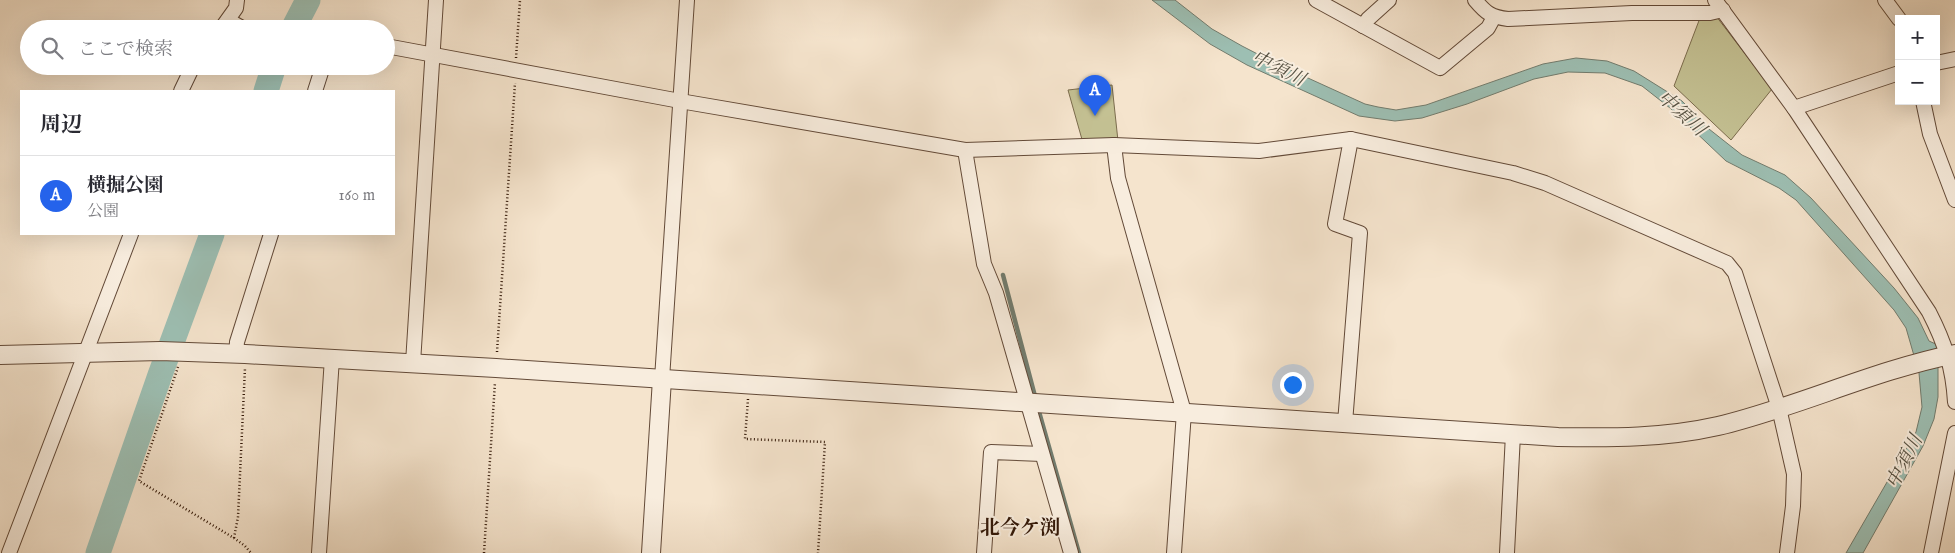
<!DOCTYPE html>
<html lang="ja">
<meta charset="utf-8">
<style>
body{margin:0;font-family:"IM FELL English","Noto Serif JP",serif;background:#f7f7f7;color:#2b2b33}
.controls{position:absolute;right:15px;top:15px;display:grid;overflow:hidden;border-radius:0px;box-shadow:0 5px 20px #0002}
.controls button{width:45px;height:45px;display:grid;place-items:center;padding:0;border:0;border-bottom:1px solid #e1e1e2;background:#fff;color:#2b2b33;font:25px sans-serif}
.you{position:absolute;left:1292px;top:384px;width:18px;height:18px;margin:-12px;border:4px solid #fff;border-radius:50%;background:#1a73e8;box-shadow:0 0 0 8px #1a73e833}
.badge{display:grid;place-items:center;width:32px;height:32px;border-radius:50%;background:#2563eb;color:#fff;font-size:16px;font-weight:700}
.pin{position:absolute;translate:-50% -41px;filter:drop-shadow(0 1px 2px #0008)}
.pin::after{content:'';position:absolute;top:26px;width:18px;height:15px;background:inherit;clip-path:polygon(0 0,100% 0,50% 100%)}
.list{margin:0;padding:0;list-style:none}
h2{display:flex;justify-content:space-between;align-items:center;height:65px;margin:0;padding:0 20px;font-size:21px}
h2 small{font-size:16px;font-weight:400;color:#7c7c81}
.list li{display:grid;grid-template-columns:32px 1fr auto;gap:15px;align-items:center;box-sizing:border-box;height:80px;padding:0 20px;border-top:1px solid #e1e1e2}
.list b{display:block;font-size:19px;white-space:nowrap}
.list p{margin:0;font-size:16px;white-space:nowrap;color:#7c7c81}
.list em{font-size:16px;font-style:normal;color:#7c7c81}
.icon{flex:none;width:28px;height:28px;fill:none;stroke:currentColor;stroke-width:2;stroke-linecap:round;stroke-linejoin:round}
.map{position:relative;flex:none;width:1955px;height:553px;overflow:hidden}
.search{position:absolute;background:#fff;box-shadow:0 5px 20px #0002;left:20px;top:20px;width:375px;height:55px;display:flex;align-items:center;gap:12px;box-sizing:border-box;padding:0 18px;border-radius:28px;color:#7c7c81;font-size:19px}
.panel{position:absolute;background:#fff;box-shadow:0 5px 20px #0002;left:20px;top:90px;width:375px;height:145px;border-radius:0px}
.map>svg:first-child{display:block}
</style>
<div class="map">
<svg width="1955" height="553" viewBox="0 0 1955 553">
<rect width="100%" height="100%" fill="#f5e4cd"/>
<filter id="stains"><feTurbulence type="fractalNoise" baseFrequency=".004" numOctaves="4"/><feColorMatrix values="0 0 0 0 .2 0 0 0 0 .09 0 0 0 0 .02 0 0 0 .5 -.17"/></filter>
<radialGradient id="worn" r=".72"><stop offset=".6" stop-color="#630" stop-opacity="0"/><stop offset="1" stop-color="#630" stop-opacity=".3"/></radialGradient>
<g fill="#c4c193" stroke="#7b6c4d">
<polygon points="1716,16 1772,89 1731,140 1674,86 1700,18"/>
<polygon points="1112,85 1118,141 1083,143 1068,90"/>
</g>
<polygon fill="#9dbfb3" stroke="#727c6e" points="1152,0 1175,0 1212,29 1242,46 1275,63 1365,104 1378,107 1396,110 1426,105 1543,64 1576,58 1607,61 1634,71 1682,101 1709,129 1742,155 1785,175 1811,198 1894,288 1918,318 1929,341 1938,345 1938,397 1934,419 1923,446 1863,553 1846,553 1916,432 1922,407 1919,373 1906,328 1894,310 1796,200 1779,188 1726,161 1670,108 1642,86 1605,73 1568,72 1534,79 1467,104 1422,118 1395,121 1359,116 1247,65 1210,44"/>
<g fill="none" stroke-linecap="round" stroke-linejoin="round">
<g stroke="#727c6e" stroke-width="4.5">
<polyline points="1003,275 1036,400"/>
<polyline points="1038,408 1079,553"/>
</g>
<g stroke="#9dbfb3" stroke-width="25">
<polyline points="293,29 308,0"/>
<polyline points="266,91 274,66"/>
<polyline points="98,553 160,375 212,234"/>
</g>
<g stroke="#634a38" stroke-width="16">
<g id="minor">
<polyline points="1316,0 1440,68 1488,28 1494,17"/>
<path d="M1475,0C1486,13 1491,17 1508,19L1632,13H1710L1723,10"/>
<path d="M1715,0L1794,108L1929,312C1945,343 1953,368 1955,402"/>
<polyline points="1885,0 1899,19"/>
<polyline points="228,20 244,29"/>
<polyline points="1363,26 1368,19 1389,0"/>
<polyline points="221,29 236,8 237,0"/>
<polyline points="386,46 680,101 965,150 1114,145 1259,151 1351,139 1513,173 1545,183 1727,263 1735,273 1779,408 1794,474 1793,506 1787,553"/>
<polyline points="1936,63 1955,59"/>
<polyline points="181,91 193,66"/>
<polyline points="315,91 323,66"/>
<polyline points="1923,101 1930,134 1955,200"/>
<polyline points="1794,108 1899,73"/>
<polyline points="1114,145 1118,178 1184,412 1174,553"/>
<polyline points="965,150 984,264 996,293 1071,553"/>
<polyline points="236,354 237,342 271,234"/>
<polyline points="413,363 436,0"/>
<polyline points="662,379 687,0"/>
<polyline points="1345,423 1360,233 1335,224 1351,139"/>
<polyline points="9,553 131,234"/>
<polyline points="319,553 332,358"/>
<polyline points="984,553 991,452 1042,454"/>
<polyline points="1507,553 1513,434"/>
<polyline points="1931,553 1955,433"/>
</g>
</g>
<g stroke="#634a38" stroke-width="20">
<g id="tertiary">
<path d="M0,355L160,351L245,354L496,368L1558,437C1612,438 1665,438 1718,426C1798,407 1874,370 1955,354"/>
<polyline points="651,553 662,379"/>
</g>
</g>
<g stroke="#321707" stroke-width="2.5" stroke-dasharray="1 2.5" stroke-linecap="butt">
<polyline points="516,58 520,0"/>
<polyline points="497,352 515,83"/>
<polyline points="178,367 139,481 234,538 245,546 251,553"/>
<polyline points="748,399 745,439 825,442 818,553"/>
<polyline points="234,538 238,517 245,368"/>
<polyline points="484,553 495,382"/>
</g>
<use href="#minor" stroke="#f8edde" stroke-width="14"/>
<use href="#tertiary" stroke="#f8edde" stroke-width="18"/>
</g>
<g text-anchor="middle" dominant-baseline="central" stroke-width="4" stroke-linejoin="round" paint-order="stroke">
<g font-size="19" font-style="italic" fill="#575243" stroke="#f8edde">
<text transform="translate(1278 69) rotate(26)">中須川</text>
<text transform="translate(1681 114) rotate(42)">中須川</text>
<text transform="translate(1905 462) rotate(-63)">中須川</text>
</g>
<g font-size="20" font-weight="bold" fill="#321707" stroke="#f8edde">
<text x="1020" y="528">北今ケ渕</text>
</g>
</g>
<rect width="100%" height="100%" filter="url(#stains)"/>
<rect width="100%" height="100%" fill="url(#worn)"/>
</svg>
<div class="controls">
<button>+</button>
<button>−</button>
</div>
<div class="you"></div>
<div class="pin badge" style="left:1095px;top:116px">A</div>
<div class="search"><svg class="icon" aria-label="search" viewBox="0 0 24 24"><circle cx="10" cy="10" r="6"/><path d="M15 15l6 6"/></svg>ここで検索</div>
<section class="panel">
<h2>周辺<small></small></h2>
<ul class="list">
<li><span class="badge">A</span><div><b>横掘公園</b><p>公園</p></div><em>160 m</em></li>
</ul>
</section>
</div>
